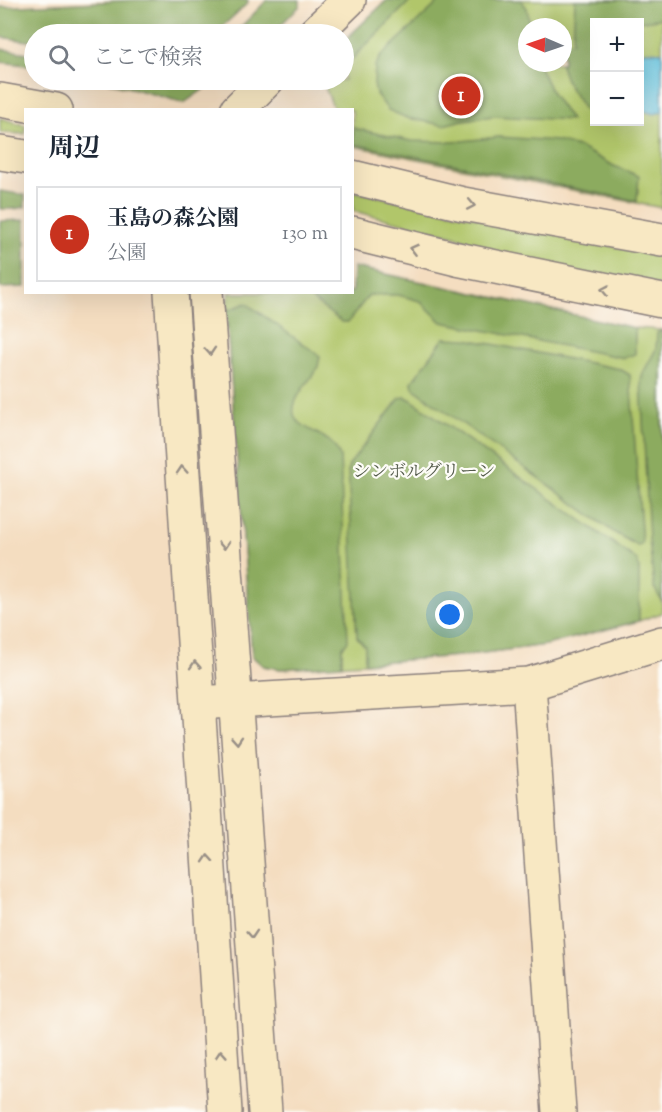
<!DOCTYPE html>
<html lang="ja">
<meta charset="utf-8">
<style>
body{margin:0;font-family:"Sorts Mill Goudy","Noto Serif JP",serif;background:#f6f6f7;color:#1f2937}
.controls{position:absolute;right:18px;top:18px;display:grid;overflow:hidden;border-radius:0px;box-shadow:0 6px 24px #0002}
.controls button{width:54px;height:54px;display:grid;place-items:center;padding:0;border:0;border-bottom:2px solid #e0e1e3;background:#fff;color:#1f2937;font:30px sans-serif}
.compass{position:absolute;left:518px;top:18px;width:54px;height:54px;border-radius:50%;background:#fff;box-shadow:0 6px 24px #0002;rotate:272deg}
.you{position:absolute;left:450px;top:615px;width:21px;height:21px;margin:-15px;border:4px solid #fff;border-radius:50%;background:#1a73e8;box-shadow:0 0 0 9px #1a73e833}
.badge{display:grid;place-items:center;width:39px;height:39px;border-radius:50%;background:#c8321e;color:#fff;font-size:20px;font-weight:700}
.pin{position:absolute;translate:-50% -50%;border:3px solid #fff;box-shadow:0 2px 6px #0006}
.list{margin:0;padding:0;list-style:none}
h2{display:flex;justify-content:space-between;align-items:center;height:78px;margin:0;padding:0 24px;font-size:26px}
h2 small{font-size:20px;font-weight:400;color:#747a83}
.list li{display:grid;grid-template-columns:39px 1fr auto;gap:18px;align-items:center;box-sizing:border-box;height:96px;margin:0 12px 12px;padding:0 12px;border:2px solid #e0e1e3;border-radius:0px}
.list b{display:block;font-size:22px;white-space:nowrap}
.list p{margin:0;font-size:20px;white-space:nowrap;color:#747a83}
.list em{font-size:20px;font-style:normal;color:#747a83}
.icon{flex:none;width:33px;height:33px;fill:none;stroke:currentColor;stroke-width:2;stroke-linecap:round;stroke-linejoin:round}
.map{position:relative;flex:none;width:662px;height:1112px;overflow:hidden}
.search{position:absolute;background:#fff;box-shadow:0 6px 24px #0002;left:24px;top:24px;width:330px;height:66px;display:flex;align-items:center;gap:15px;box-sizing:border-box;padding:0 21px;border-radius:33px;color:#747a83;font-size:22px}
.panel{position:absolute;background:#fff;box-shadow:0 6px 24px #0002;left:24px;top:108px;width:330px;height:186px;border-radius:0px}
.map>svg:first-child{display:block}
</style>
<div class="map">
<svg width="662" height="1112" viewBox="0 0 662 1112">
<rect width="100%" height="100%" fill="#fdfcf7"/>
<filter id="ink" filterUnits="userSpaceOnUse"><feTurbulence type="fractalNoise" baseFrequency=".0167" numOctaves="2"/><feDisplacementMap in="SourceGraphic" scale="12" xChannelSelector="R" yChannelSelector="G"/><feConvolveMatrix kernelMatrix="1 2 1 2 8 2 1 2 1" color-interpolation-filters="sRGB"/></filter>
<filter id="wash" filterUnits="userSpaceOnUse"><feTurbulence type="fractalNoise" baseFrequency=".008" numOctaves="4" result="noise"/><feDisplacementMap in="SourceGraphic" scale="24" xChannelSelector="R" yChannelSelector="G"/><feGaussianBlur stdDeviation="1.35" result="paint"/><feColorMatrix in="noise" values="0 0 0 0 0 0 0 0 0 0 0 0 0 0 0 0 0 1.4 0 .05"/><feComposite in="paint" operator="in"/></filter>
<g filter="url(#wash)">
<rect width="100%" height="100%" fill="#f4ddc0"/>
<g fill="#b1c66a" stroke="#6a7452" stroke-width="1.5" fill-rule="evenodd">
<path d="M387,0H662V208L353,146L352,110L334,109L322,80H344V41ZM594,22H640V122H594ZM527,27H563V63H527Z"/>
<polygon points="0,118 25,125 25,134 0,133"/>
<polygon points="352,191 662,256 662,286 531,265 454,236 353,211"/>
<polygon points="353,267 635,328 662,330 662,613 639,621 546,645 459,656 281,669 263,666 252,656 226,311 229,293 352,292"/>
</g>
<g fill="#8cab5e" stroke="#57664c" stroke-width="1.5">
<polygon points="137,0 248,0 248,3 214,34 34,34 34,42 0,37 0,7"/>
<polygon points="267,0 300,0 300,6 271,34 234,34"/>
<polygon points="387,0 411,0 344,67 344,41"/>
<polygon points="441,0 521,0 527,8 530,27 527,27 527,63 538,63 553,95 571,120 493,116 463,120 443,125 407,118 388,110 376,94 374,84 375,66 381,56"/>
<polygon points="575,0 662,0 662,18 638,22 594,22 594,111 585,111 567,83 560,63 563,63 563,42 573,41"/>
<polygon points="0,49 34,54 34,66 0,62"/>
<polygon points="102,80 217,80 184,103"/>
<polygon points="353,128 411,141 453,142 499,137 557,141 581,148 614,166 639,176 637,201 353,144"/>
<polygon points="0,191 25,195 25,207 14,209 0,209"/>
<polygon points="25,220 25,287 0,288 0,221"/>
<polygon points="353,267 635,328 635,354 624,358 442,322 420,301 398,295 369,295 348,322 342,322 303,293 352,292"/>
<path d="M246,303L320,356C319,360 319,365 317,369C309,382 282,408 299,422C315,436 332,435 340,457L348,641L342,648V665L281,669L263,666L252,656L226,311Z"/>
<polygon points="662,330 662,602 654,587 649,539 641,381 643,373 656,349 657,333"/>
<polygon points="444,338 466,339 620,369 630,375 642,543 638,546 615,533 413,388 412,382"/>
<polygon points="405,397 410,399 637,560 639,567 639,621 546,645 459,656 365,663 365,646 357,637 348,470 349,465 396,403 400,398"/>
</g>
<polygon fill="#61c2df" stroke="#42728d" stroke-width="1.5" points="646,51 662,52 662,112 654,114 640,110 640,53"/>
</g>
<g filter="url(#ink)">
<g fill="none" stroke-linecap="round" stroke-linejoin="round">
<g stroke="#8b807e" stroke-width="36">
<g id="secondary">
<polyline points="314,34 349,0"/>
<polyline points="0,100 56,110"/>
<polyline points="237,110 267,80"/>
<polyline points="0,153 26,157"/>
<polyline points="352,177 463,204 662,240"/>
<polyline points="352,233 457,259 662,301"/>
<polyline points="171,292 225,1112"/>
<polyline points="206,292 265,1112"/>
<polyline points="529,684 559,1112"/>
<polyline points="214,702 529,684 662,643"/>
</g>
</g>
<use href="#secondary" stroke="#f8e8c3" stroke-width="33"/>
</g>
<defs><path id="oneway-chevron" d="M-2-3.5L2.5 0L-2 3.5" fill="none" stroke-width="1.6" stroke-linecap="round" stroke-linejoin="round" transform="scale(1.5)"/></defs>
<g stroke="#988f86">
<use href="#oneway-chevron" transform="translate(471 205) rotate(11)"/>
<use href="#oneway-chevron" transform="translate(414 249) rotate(-166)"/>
<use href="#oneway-chevron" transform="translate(605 290) rotate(-169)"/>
<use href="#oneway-chevron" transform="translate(210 351) rotate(86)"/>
<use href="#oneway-chevron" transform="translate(182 470) rotate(-94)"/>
<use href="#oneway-chevron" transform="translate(224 545) rotate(86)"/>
<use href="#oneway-chevron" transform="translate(195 665) rotate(-94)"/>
<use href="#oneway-chevron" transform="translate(237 740) rotate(86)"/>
<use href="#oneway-chevron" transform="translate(208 859) rotate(-94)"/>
<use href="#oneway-chevron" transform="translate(252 934) rotate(86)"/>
<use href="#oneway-chevron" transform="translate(221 1054) rotate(-94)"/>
</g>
</g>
<g text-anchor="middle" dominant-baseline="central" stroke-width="4.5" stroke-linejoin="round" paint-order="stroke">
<g font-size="18" fill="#545b4b" stroke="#fdfcf7">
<text x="424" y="473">シンボルグリーン</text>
</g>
</g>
</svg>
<div class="controls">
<button>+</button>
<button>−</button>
</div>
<svg class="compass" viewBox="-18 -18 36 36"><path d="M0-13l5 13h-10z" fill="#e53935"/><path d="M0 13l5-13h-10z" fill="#747a83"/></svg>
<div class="you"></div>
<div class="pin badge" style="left:461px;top:96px">1</div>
<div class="search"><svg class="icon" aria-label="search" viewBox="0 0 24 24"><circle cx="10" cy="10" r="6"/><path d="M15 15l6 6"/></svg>ここで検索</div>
<section class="panel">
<h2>周辺<small></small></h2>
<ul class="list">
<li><span class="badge">1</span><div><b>玉島の森公園</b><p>公園</p></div><em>130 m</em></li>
</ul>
</section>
</div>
